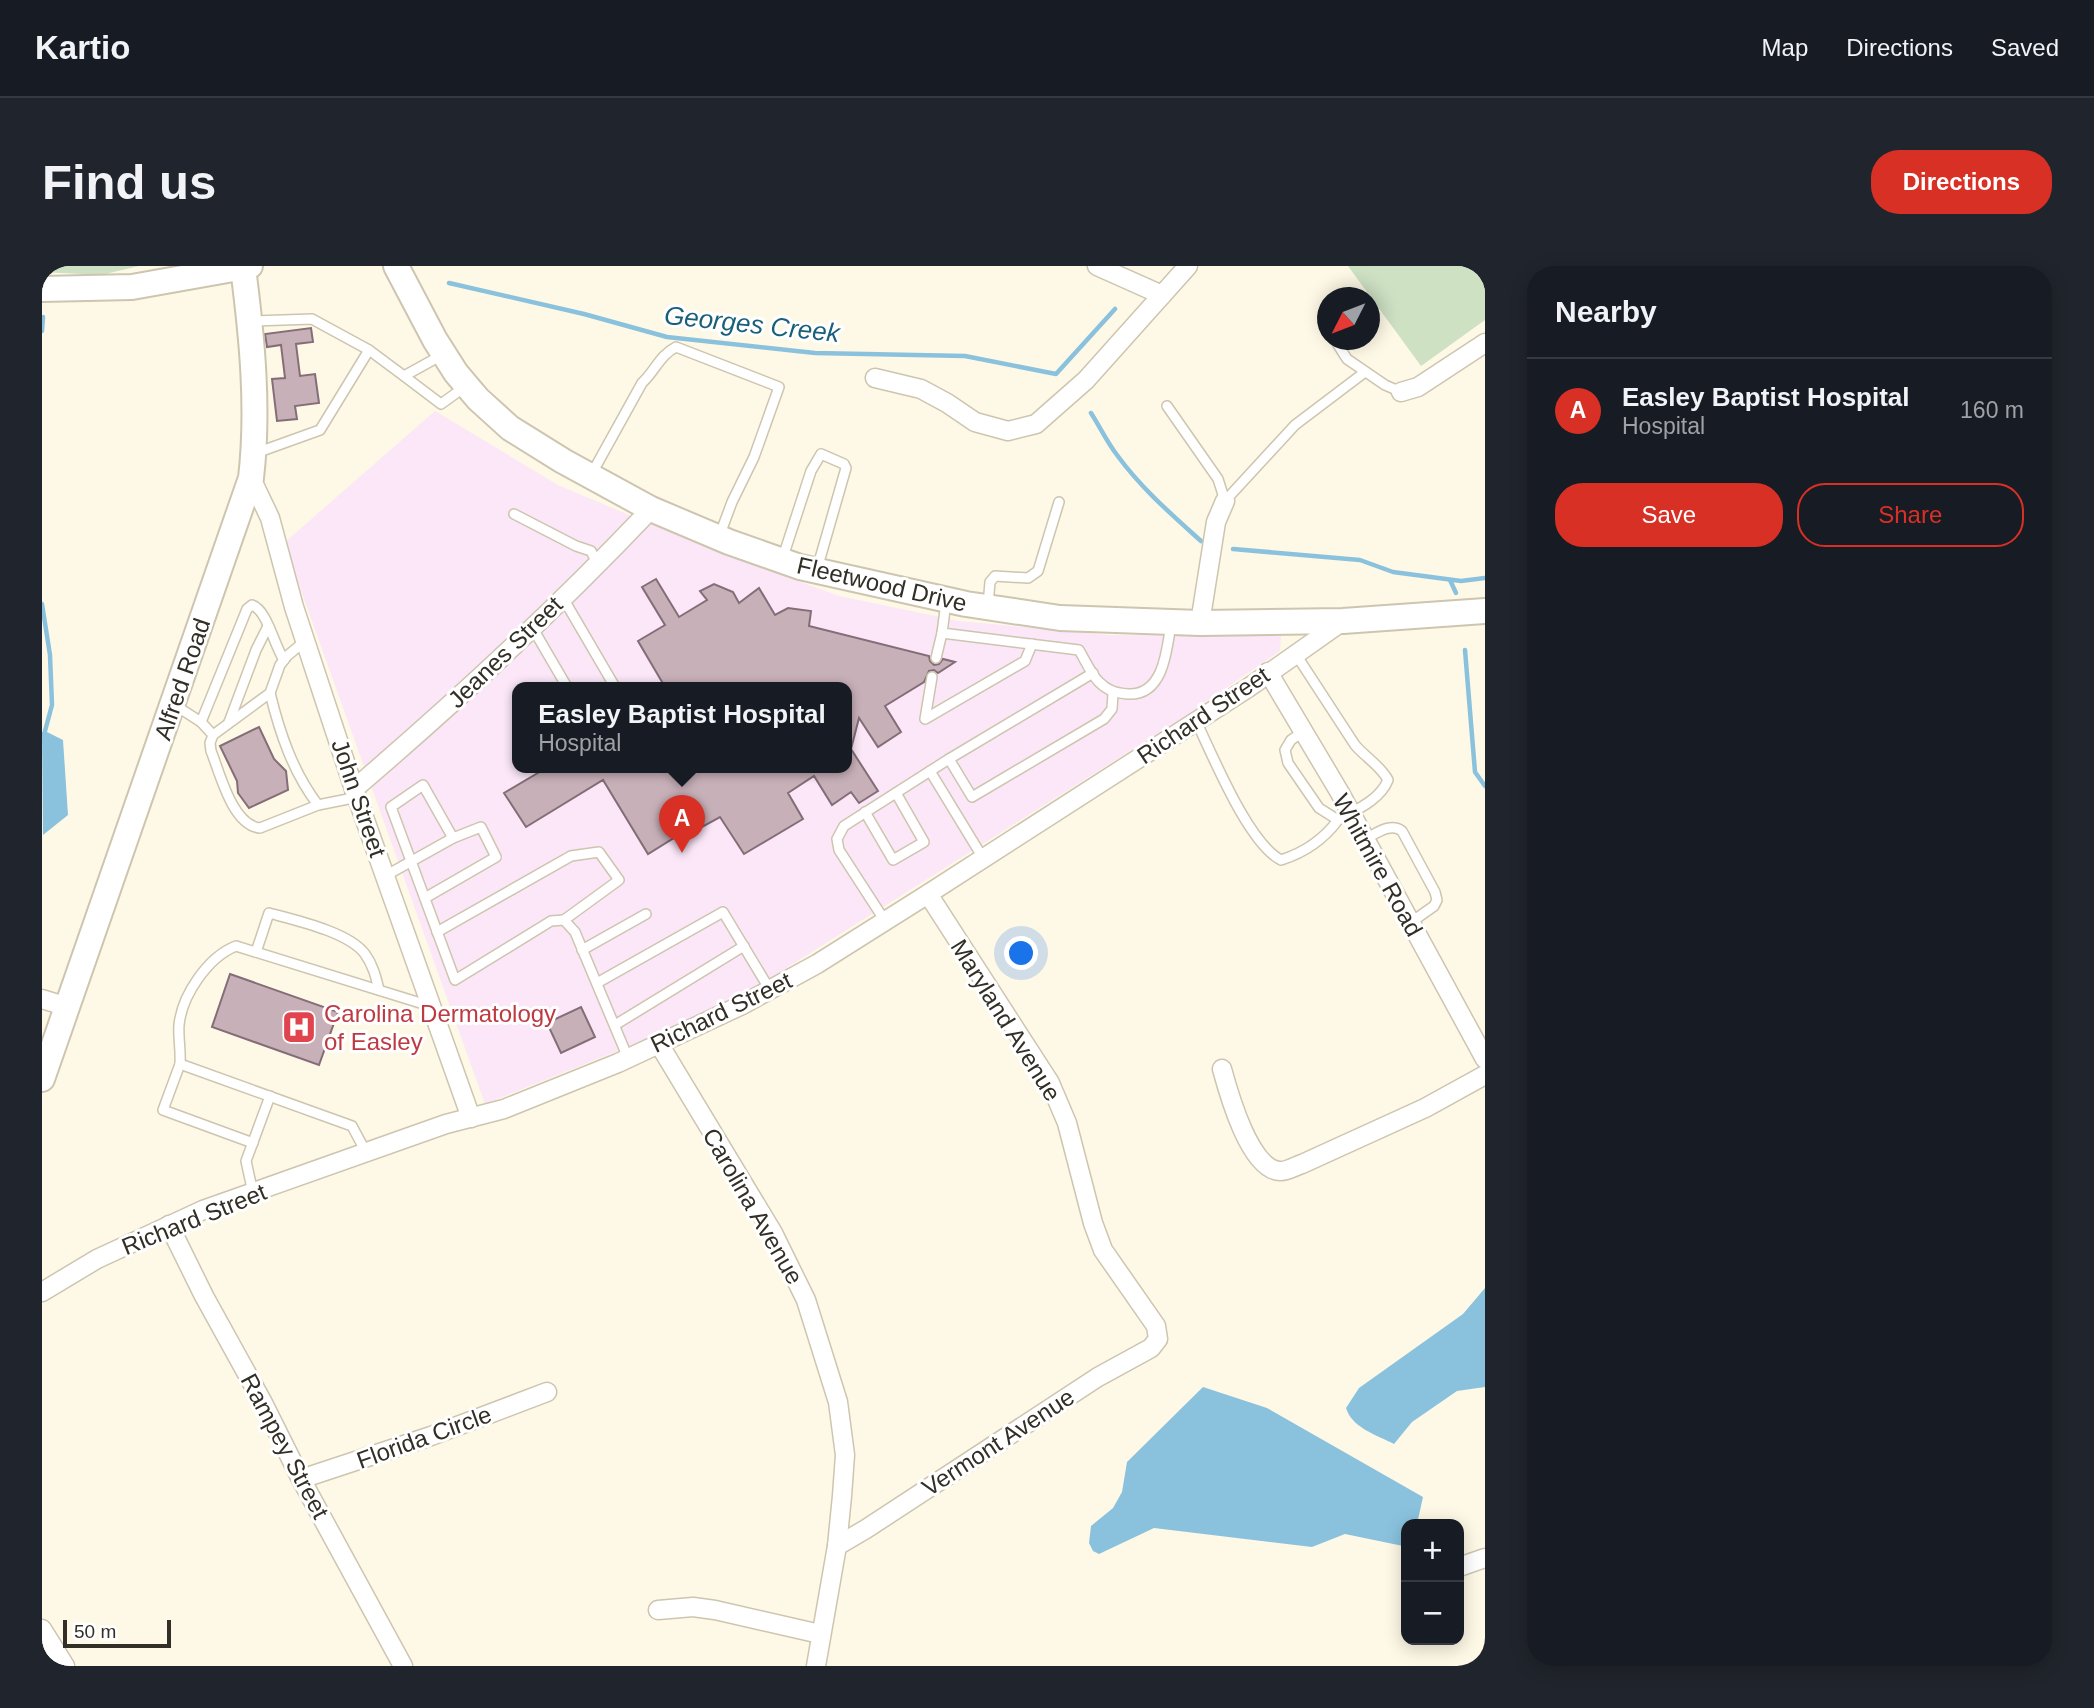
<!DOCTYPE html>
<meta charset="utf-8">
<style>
body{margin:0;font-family:Arial,sans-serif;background:#20242c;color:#f1f3f6}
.controls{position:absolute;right:21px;bottom:21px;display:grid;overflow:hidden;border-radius:14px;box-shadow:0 4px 18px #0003}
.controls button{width:63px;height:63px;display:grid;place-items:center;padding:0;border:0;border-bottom:2px solid #363941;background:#171b24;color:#f1f3f6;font:35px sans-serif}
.compass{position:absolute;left:1275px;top:21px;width:63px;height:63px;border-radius:50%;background:#171b24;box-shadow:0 4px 18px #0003;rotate:228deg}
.scale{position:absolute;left:21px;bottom:18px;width:108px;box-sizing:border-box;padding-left:7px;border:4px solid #322f27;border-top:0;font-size:19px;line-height:24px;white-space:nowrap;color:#322f27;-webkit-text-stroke:5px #fff;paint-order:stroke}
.you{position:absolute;left:980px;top:688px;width:24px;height:24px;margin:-18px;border:5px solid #fff;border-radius:50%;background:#1a73e8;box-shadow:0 0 0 10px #1a73e833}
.badge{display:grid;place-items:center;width:46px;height:46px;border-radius:50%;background:#d93025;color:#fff;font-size:23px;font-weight:700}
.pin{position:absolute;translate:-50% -58px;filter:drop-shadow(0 2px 4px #0008)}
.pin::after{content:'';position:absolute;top:37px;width:24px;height:21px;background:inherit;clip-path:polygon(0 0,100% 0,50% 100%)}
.popup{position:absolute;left:470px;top:416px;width:340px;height:91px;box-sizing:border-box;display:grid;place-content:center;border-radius:14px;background:#171b24;filter:drop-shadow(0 2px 5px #0005);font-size:23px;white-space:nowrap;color:#9ea1a6}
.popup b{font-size:26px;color:#f1f3f6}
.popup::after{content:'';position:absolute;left:50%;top:100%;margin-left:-14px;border:14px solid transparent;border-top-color:#171b24}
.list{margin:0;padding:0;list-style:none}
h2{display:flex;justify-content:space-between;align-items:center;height:91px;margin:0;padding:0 28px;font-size:30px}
h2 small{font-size:23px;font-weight:400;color:#9ea1a6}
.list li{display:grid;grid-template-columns:46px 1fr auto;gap:21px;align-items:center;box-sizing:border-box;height:105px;padding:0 28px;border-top:2px solid #363941}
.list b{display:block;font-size:26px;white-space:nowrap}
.list p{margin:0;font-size:23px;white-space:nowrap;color:#9ea1a6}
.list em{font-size:23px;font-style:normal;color:#9ea1a6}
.actions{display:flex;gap:14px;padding:21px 28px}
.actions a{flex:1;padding:16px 0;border:2px solid #d93025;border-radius:28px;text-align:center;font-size:24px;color:#d93025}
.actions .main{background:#d93025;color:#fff}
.map{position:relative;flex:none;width:1443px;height:1400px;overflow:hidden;border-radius:28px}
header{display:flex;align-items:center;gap:42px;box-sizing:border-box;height:98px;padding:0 35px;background:#171b24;border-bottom:2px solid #363941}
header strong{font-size:33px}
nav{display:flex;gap:38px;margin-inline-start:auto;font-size:24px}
.intro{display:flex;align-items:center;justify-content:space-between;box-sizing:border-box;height:168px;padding:0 42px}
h1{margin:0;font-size:49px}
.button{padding:18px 32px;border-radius:28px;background:#d93025;color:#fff;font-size:24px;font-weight:700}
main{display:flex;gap:42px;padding:0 42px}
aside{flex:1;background:#171b24;border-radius:28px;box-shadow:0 4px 18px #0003}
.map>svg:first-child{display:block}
</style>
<header>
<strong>Kartio</strong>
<nav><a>Map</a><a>Directions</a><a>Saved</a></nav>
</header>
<div class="intro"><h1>Find us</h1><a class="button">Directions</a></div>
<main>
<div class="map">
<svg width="1443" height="1400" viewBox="0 0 1443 1400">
<rect width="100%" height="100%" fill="#fef8e6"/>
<path fill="#fbe7f8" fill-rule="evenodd" d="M393,145L516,219L663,281L797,330L917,355L1067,369L1239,370L1238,385L1148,447L705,727L598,776L443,838L242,277ZM476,421H804V501H476Z"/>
<g fill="#cee1c3">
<polygon points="0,0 97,0 59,9 0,6"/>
<polygon points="1306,0 1443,0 1443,54 1379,100"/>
</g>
<g fill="#8ac2de">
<polygon points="3,465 21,474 26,549 1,569 0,466"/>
<path d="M1443,1022V1121L1415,1125L1370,1156L1352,1178C1335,1169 1310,1162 1304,1142L1317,1122L1421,1048Z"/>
<polygon points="1161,1121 1225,1142 1381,1231 1375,1258 1364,1258 1364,1275 1361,1280 1303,1268 1270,1281 1112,1262 1057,1288 1051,1285 1047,1277 1049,1260 1071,1242 1080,1226 1085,1196"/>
</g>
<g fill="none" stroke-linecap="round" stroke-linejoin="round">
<g stroke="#8ac2de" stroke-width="4.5">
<polyline points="407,17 542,48 625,71 773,87 923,90 1014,108 1073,43"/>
<polyline points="0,65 1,51"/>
<path d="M1049,147C1058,161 1065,176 1075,189C1099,222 1129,248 1159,275"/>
<polyline points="1191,283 1318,294 1351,306 1419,315 1443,312"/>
<polyline points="1408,314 1414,327"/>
<polyline points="0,338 8,389 10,439 3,465"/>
<polyline points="1423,384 1433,506 1443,520"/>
</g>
</g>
<g fill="#c8b0b9" stroke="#836d76" stroke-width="2">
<polygon points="269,62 271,76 254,78 258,110 273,108 277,137 253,140 255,153 235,155 230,113 243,112 239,79 225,81 223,68"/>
<polygon points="614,313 637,351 665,334 658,325 672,318 691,326 697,337 717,322 733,349 746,342 769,345 767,360 887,390 888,395 892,399 897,398 901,393 913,396 896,407 892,404 887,405 882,416 843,440 859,466 836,481 817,452 809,483 836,525 817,537 809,526 790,539 772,510 746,527 761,553 702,588 678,551 658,562 656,557 606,588 561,514 484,561 462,527 506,501 804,501 804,421 623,421 596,375 623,359 600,321"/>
<polygon points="217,461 232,493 244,505 246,524 207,542 196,527 195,515 178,480"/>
<polygon points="188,708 296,746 277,799 170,761"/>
<polygon points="539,741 553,771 519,787 505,757"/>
</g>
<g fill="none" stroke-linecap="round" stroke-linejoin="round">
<g stroke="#cdc5af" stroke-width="12">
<g id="lane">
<polyline points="209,55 270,53 327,84"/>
<polyline points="1293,74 1305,93 1343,119 1359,126"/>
<polyline points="362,110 399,138 424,120"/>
<polyline points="1125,140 1176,213 1183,235"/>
<polyline points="214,187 278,164 327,84 362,110 400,89"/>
<path d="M549,209L600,117C613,105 618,89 634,81L737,121L712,191L690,236L677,271"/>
<polyline points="1183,235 1253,159 1323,106"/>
<polyline points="472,248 534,280 549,285 556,299"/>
<polyline points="740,294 769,205 779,188 802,198 804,202 775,303"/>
<polyline points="521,332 573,421"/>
<path d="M904,336L900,367L1037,384C1043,394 1049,408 1057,416C1066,425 1074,427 1086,428C1122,430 1125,383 1129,357"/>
<polyline points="946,339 948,316 953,310 986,312 996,305 1017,236"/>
<polyline points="490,361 525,421"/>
<path d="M263,375L245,390L238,399L228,427L171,469L168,477L169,485C178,507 190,559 218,562L276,539L316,531"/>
<path d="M1253,387L1313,479C1323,491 1339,500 1346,514C1338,534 1314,544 1296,554L1277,542L1246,497L1243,484L1249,474L1261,466"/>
<polyline points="894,392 900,367"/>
<polyline points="1051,407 907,493 930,531 1062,453 1070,443 1071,427"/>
<polyline points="890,411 883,453 983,395 990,378"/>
<path d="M228,427C238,468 251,506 276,539"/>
<polyline points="131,438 159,456 171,469"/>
<path d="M1154,455C1171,490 1206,577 1239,594C1261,587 1282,573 1296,554"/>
<path d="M159,456L205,343L210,339C225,344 232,379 242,394"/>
<polyline points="187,456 214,384 226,360"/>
<polyline points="888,505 941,592"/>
<polyline points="823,546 851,594 882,576 854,527"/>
<path d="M1323,573C1334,568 1348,556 1360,565L1393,626L1395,634L1392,640L1368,657"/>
<path d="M343,610L411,572L381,519L349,541C370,599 392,656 413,714L509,655L522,654L533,666L586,792"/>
<polyline points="383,632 454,591 439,561 411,572"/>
<polyline points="843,655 797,584 795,573 802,560 907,493"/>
<polyline points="395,666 529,590 557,586 577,614 522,654"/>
<polyline points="540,684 604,648"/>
<path d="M214,686L227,647C253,654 307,666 323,688C331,699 334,711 337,724"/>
<polyline points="555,717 681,646 728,724"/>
<polyline points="573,759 702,680"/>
<polyline points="138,798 121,844 211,877"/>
<path d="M325,888L310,860L138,798C139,785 136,771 137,759C140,729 166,691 194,680L388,740"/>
<polyline points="211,927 204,895 228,830"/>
</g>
</g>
<g stroke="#cdc5af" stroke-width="21">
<g id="street">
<polyline points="1055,0 1120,29"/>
<polyline points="833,112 879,123 905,137 933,156 966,165 994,158 1044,114 1146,0"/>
<polyline points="1359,126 1376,121 1443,77"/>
<polyline points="209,212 228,252 252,341 312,523 429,852"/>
<polyline points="1158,357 1174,256 1183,235"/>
<polyline points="1226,406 1298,527 1443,793"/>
<path d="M312,523C415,435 515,342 609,243"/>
<polyline points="0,733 26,741"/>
<polyline points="617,778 731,967 764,1034 796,1136 803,1189 800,1230 795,1280 774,1400"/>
<path d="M1180,803C1186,825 1208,906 1239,905C1245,905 1254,900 1260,898L1383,842L1443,809"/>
<polyline points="127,959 162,1030 220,1135 259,1213 361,1400"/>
<polyline points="0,1026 55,993 161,944 404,858 462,843 576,797 700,739 775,698 886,628 1206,422 1301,355"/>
<polyline points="259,1213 389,1170 505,1126"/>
<polyline points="795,1280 824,1263 1056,1111 1109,1082 1116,1073 1114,1060 1061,984 1051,957 1025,857 1008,817 886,628"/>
<polyline points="1417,1301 1443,1292"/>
<polyline points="616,1344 651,1341 673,1344 778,1368"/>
<polyline points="0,1363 23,1400"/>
</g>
</g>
<g stroke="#cdc5af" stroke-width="28">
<g id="secondary">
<polyline points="354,0 393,74 414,107 436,133 468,162 521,195 609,243 687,276 758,301 924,338 1018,352 1158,357 1301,355 1443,345"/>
<polyline points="0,23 90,21 208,0"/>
<path d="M0,813L209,212C217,143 210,71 201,2"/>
</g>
</g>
<use href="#lane" stroke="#fff" stroke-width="9"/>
<use href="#street" stroke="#fff" stroke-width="18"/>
<use href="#secondary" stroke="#fff" stroke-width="24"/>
</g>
<defs>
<g id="hospital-square" transform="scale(1.75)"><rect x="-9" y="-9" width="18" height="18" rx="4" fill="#e0444e" stroke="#fff"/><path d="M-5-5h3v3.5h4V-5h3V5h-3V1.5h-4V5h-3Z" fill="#fff"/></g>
</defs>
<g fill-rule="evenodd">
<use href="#hospital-square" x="257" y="761"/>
</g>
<g text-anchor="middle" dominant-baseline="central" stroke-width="6" stroke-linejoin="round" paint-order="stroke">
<g font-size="24" fill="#322f27" stroke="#fff">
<text transform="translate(840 318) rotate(13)">Fleetwood Drive</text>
<text transform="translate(463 386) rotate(-44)">Jeanes Street</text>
<text transform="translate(140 413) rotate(-71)">Alfred Road</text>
<text transform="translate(1161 449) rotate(-34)">Richard Street</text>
<text transform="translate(317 532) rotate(71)">John Street</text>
<text transform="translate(1336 599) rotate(61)">Whitmire Road</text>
<text transform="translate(679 746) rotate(-26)">Richard Street</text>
<text transform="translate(964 754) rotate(58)">Maryland Avenue</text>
<text transform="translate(711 940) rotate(60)">Carolina Avenue</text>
<text transform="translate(152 953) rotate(-22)">Richard Street</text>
<text transform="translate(382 1171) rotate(-20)">Florida Circle</text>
<text transform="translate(956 1176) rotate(-33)">Vermont Avenue</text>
<text transform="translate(243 1180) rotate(62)">Rampey Street</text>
</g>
<g font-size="24" fill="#be3a42" stroke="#fff" text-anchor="start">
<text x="282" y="747">Carolina Dermatology<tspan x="282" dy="28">of Easley</tspan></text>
</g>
<g font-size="26" font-style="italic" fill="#195f7b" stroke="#fff">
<text transform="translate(710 58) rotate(6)">Georges Creek</text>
</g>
</g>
</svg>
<div class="controls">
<button>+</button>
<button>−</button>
</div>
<svg class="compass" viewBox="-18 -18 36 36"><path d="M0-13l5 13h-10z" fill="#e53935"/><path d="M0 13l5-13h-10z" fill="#9ea1a6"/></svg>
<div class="scale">50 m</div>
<div class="you"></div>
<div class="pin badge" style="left:640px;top:587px">A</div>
<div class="popup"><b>Easley Baptist Hospital</b>Hospital</div>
</div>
<aside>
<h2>Nearby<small></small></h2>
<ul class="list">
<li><span class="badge">A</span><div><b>Easley Baptist Hospital</b><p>Hospital</p></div><em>160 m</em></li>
</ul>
<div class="actions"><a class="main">Save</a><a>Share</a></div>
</aside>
</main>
